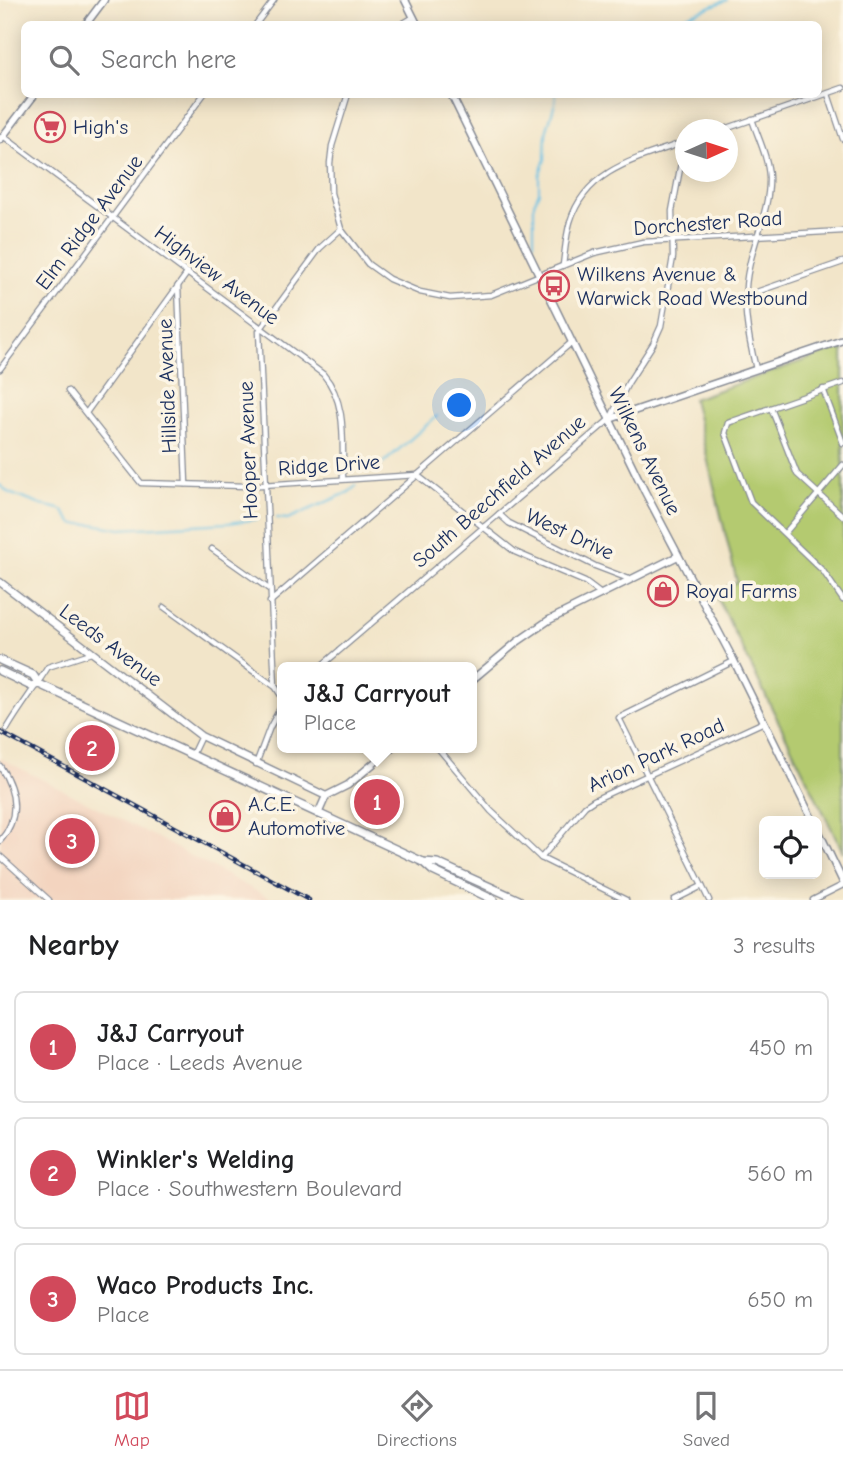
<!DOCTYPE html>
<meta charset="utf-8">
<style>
body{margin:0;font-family:"Comic Neue",sans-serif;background:#f2f2f2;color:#202124}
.controls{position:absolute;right:21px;bottom:21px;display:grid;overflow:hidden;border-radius:10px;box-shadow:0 4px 18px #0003}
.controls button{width:63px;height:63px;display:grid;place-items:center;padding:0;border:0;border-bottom:2px solid #e0e0e0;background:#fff;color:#202124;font:35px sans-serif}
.compass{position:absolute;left:675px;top:119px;width:63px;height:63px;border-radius:50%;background:#fff;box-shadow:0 4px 18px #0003;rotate:87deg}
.you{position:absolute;left:460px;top:406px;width:24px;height:24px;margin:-18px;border:5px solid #fff;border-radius:50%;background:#1a73e8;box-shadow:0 0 0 10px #1a73e833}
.badge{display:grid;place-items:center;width:46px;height:46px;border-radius:50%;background:#d1495b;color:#fff;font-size:23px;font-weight:700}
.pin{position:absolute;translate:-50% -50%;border:4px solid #fff;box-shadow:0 2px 7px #0006}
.popup{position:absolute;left:277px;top:662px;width:200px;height:91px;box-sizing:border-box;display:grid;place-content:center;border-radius:10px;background:#fff;filter:drop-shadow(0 2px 5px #0005);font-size:23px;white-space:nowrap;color:#757577}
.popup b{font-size:26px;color:#202124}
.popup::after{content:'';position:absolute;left:50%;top:100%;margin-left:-14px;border:14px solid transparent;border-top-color:#fff}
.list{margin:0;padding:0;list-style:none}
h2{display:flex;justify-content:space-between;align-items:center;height:91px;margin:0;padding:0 28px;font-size:30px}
h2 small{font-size:23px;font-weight:400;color:#757577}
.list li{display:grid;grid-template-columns:46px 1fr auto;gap:21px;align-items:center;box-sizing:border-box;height:112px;margin:0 14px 14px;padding:0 14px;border:2px solid #e0e0e0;border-radius:10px}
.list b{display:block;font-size:26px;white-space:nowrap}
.list p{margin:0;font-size:23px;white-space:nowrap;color:#757577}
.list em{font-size:23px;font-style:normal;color:#757577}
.icon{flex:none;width:38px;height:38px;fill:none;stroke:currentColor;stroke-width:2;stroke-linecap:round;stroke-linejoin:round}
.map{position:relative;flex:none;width:843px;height:900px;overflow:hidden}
.search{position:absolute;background:#fff;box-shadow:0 4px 18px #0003;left:21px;right:21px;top:21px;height:77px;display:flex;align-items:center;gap:18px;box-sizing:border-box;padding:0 24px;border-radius:10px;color:#757577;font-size:26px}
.sheet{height:469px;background:#fff}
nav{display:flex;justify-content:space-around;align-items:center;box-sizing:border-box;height:98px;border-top:2px solid #e0e0e0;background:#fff;font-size:19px;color:#757577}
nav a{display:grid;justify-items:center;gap:4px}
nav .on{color:#d1495b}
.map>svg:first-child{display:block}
</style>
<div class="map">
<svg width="843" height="900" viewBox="0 0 843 900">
<rect width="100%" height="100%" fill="#fcf5e5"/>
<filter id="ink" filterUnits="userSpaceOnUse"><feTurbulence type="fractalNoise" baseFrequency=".0143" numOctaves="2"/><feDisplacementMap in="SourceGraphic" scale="14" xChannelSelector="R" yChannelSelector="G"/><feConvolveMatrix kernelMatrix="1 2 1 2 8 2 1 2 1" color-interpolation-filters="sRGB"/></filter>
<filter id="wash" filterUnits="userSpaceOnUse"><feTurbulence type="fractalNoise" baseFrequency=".00686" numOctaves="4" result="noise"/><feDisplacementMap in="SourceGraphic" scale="28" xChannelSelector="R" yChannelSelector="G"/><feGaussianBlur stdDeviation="1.57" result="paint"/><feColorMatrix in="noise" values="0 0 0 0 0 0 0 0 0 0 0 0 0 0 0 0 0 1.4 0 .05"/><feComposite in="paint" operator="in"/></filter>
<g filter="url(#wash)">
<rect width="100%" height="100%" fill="#f2e5c9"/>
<polygon fill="#f3d4bf" points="0,758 157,838 273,900 0,900"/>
<polygon fill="#b4ca6f" stroke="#687c66" stroke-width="2" points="843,347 843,852 715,593 737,582 693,399"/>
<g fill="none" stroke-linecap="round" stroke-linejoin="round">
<g stroke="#67c1e5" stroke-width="2">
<polyline points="667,24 727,0"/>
<polyline points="534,242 534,203 539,192 539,176 545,159 546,133 556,99 555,94"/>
<polyline points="373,472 437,416"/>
<polyline points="0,485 9,493 41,505 60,509 64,512 73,524 93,524 120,529 228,523 258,519"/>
<polyline points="277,518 288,519 349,492 356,486"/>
</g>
</g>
</g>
<g filter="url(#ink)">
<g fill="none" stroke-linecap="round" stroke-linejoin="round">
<g stroke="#868a94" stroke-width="7">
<g id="minor">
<polyline points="256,24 274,0"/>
<polyline points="402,24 414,17"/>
<polyline points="348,94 332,146 330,163 331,193 341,229 368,264 389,279 420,292 450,298 491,295 594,253 643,242 843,231"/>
<polyline points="828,94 843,139"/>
<path d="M752,119C758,138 768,157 769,177C770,208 755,237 749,267C741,301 748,336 756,369"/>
<polyline points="722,130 843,88"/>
<path d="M3,136L323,374C348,403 342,443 343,479"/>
<path d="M563,265C565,251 566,236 570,222C586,169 639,158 685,142"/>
<polyline points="178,286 186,484"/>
<polyline points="745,296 843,262"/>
<polyline points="0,369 204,94"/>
<polyline points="843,383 733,421 728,423 725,433 751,502 823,571 843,600"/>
<polyline points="823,389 843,443"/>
<polyline points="68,391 141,483 246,486 417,475 515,552 585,582 601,594"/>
<polyline points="771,408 797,474 843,516"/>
<polyline points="86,413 188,272"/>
<polyline points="499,514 509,523 595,566 629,579"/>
<polyline points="785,533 843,465"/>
<polyline points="212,549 269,589"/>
<polyline points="270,602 572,342"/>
<polyline points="164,607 274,686"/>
<polyline points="320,667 610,419 628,383 653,344 661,326 673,257 672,211 685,142"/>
<polyline points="282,697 275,686 259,331 320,248 341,229"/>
<path d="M7,729C20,707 35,688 48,667L91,653"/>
<polyline points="438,748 491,811 541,858 626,900"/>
<polyline points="192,755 201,736"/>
<polyline points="256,764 270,727 282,705"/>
<path d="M0,766C16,791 21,817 0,841"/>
<polyline points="0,856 49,900"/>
<polyline points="541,858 585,806 594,800 764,722"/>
<polyline points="674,900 702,886"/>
<polyline points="709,900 619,718 734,661"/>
<polyline points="813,900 843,885"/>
</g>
</g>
<g stroke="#868a94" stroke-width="9">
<g id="tertiary">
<polyline points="86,24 104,0"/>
<polyline points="0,140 35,94"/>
<polyline points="610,419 843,340"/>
<polyline points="0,582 201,736 326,796 348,785 392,748"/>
<polyline points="472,680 517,642 549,620 678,556"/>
<polyline points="318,814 326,796"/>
</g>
</g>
<g stroke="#868a94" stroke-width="9">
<g id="secondary">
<polyline points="405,0 417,24"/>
<polyline points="451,94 645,492 734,661 813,821"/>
<polyline points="817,828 843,882"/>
</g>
</g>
<g stroke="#868a94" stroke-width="10">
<g id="primary">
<polyline points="0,660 33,675 39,684"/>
<polyline points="0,671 31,686 39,684 423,862 437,863 519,900"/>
<polyline points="423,862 433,871 494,900"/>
</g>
</g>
<use href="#minor" stroke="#fff" stroke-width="4.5"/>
<use href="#tertiary" stroke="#fff" stroke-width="6"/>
<use href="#secondary" stroke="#fff" stroke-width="6"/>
<use href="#primary" stroke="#fff" stroke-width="7"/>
<g stroke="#1b2f5e" stroke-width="4.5">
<polyline id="rail" points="0,732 309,900"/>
</g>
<use href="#rail" stroke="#fcf5e5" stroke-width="2" stroke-dasharray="5" stroke-linecap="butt"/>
</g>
</g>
<defs>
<g id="supermarket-ring" transform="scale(1.575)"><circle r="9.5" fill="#fcf5e5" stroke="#d1495b" stroke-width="1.5"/><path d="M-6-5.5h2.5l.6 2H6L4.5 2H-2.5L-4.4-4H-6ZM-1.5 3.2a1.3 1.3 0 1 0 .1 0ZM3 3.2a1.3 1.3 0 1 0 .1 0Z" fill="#d1495b"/></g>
<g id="bus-ring" transform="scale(1.575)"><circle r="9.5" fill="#fcf5e5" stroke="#d1495b" stroke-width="1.5"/><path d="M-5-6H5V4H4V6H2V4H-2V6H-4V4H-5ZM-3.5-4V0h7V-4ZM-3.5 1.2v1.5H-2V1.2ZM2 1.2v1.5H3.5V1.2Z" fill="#d1495b"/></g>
<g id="shop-ring" transform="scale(1.575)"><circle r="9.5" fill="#fcf5e5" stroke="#d1495b" stroke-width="1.5"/><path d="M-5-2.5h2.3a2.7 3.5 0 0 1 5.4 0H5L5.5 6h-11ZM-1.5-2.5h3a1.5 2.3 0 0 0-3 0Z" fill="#d1495b"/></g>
</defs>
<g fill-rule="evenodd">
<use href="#supermarket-ring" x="50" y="127"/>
<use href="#bus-ring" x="554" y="286"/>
<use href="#shop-ring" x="663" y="591"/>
<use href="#shop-ring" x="225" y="816"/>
</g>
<g text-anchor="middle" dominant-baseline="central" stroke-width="7" stroke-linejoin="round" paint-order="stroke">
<g font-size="21" fill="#1b2f5e" stroke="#fcf5e5" text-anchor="start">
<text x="73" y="127">High's</text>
<text x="577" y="274">Wilkens Avenue &amp;<tspan x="577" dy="24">Warwick Road Westbound</tspan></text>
<text x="686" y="591">Royal Farms</text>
<text x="248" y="804">A.C.E.<tspan x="248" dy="24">Automotive</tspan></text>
</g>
<g font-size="21" fill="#1b2f5e" stroke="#fcf5e5">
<text transform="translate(89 222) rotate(-53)">Elm Ridge Avenue</text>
<text transform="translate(708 223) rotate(-4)">Dorchester Road</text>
<text transform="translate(217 275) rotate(37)">Highview Avenue</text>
<text transform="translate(167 386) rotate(-92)">Hillside Avenue</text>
<text transform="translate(248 450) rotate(-92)">Hooper Avenue</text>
<text transform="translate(645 451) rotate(64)">Wilkens Avenue</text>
<text transform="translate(329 465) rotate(-4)">Ridge Drive</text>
<text transform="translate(499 491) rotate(-41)">South Beechfield Avenue</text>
<text transform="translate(570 534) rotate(25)">West Drive</text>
<text transform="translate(111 645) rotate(37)">Leeds Avenue</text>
<text transform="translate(656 755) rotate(-25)">Arion Park Road</text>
</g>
</g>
</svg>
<div class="controls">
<button><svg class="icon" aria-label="locate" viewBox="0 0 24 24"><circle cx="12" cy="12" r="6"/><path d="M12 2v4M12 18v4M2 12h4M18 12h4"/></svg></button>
</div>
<svg class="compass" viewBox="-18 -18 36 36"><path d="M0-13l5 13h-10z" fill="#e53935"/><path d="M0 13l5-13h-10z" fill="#757577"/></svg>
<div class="you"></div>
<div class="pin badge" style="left:377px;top:802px">1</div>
<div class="popup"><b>J&amp;J Carryout</b>Place</div>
<div class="pin badge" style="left:92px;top:748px">2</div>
<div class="pin badge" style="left:72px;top:841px">3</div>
<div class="search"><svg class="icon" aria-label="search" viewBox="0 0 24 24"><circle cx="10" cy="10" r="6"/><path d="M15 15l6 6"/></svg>Search here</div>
</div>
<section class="sheet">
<h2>Nearby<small>3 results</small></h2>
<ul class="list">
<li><span class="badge">1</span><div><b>J&amp;J Carryout</b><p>Place · Leeds Avenue</p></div><em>450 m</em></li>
<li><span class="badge">2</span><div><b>Winkler's Welding</b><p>Place · Southwestern Boulevard</p></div><em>560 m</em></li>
<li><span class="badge">3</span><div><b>Waco Products Inc.</b><p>Place</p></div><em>650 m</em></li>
</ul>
</section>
<nav>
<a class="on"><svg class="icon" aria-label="map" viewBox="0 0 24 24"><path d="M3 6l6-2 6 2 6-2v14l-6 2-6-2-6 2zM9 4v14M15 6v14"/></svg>Map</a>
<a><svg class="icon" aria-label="directions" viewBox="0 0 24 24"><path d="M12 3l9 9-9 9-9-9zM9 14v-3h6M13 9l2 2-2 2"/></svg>Directions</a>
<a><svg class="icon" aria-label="saved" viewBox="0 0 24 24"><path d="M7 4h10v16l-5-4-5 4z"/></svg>Saved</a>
</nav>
